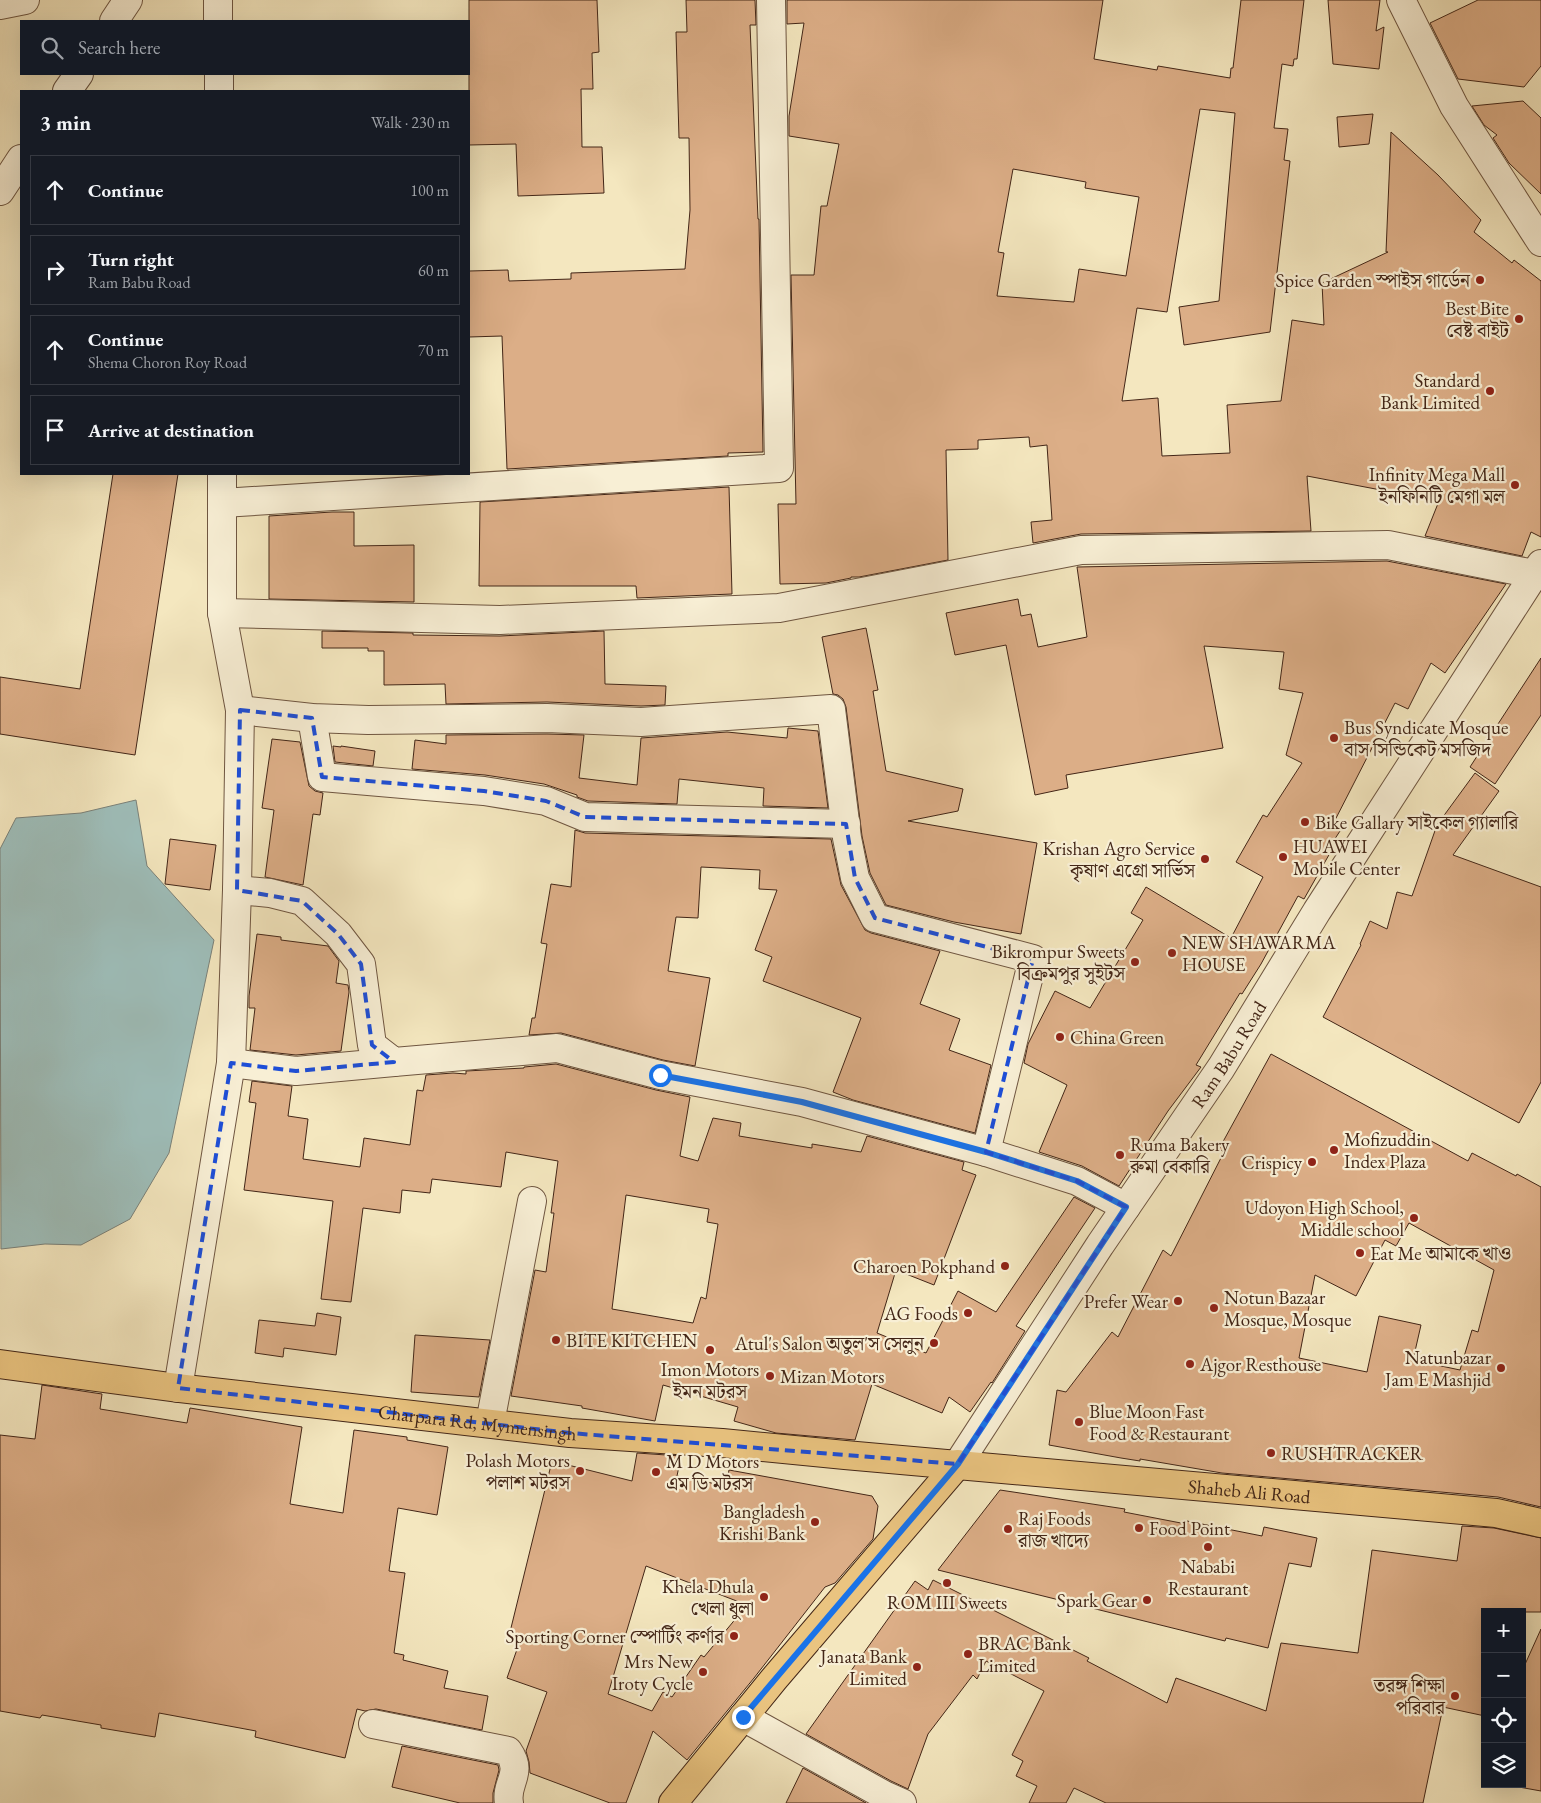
<!DOCTYPE html>
<meta charset="utf-8">
<style>
body{margin:0;font-family:"EB Garamond","Noto Serif Bengali",serif;background:#242831;color:#f1f3f6}
.controls{position:absolute;right:15px;bottom:15px;display:grid;overflow:hidden;border-radius:0px;box-shadow:0 5px 20px #0002}
.controls button{width:45px;height:45px;display:grid;place-items:center;padding:0;border:0;border-bottom:1px solid #363941;background:#171b24;color:#f1f3f6;font:25px sans-serif}
.stop{position:absolute;width:15px;height:15px;margin:-11px;border:4px solid #1a73e8;border-radius:50%;background:#fff}
.stop.end{background:#1a73e8;border-color:#fff;box-shadow:0 1px 5px #0008}
.list{margin:0;padding:0;list-style:none}
h2{display:flex;justify-content:space-between;align-items:center;height:65px;margin:0;padding:0 20px;font-size:21px}
h2 small{font-size:16px;font-weight:400;color:#9ea1a6}
.list li{display:grid;grid-template-columns:32px 1fr auto;gap:15px;align-items:center;box-sizing:border-box;height:70px;margin:0 10px 10px;padding:0 10px;border:1px solid #363941;border-radius:0px}
.list b{display:block;font-size:19px;white-space:nowrap}
.list p{margin:0;font-size:16px;white-space:nowrap;color:#9ea1a6}
.list em{font-size:16px;font-style:normal;color:#9ea1a6}
.icon{flex:none;width:28px;height:28px;fill:none;stroke:currentColor;stroke-width:2;stroke-linecap:round;stroke-linejoin:round}
.map{position:relative;flex:none;width:1541px;height:1803px;overflow:hidden}
.search{position:absolute;background:#171b24;box-shadow:0 5px 20px #0002;left:20px;top:20px;width:450px;height:55px;display:flex;align-items:center;gap:12px;box-sizing:border-box;padding:0 18px;border-radius:0px;color:#9ea1a6;font-size:19px}
.panel{position:absolute;background:#171b24;box-shadow:0 5px 20px #0002;left:20px;top:90px;width:450px;height:385px;border-radius:0px}
.map>svg:first-child{display:block}
</style>
<div class="map">
<svg width="1541" height="1803" viewBox="0 0 1541 1803">
<rect width="100%" height="100%" fill="#f4e7bf"/>
<filter id="stains"><feTurbulence type="fractalNoise" baseFrequency=".004" numOctaves="4"/><feColorMatrix values="0 0 0 0 .2 0 0 0 0 .09 0 0 0 0 .02 0 0 0 .5 -.17"/></filter>
<radialGradient id="worn" r=".72"><stop offset=".6" stop-color="#630" stop-opacity="0"/><stop offset="1" stop-color="#630" stop-opacity=".3"/></radialGradient>
<polygon fill="#9ebeba" stroke="#7a8179" points="136,800 147,866 214,940 169,1153 130,1219 81,1245 45,1244 1,1249 0,849 16,818 81,813"/>
<g fill="#dcae87" stroke="#432617" fill-rule="evenodd">
<polygon points="469,0 597,0 599,52 592,53 593,89 581,89 582,147 602,147 604,193 518,196 516,144 469,145"/>
<polygon points="686,0 755,0 756,25 750,25 758,219 759,219 763,452 728,453 728,456 507,469 502,336 469,337 469,271 508,270 509,281 571,279 571,273 685,269 690,210 689,138 679,138 676,32 687,32"/>
<path d="M787,0H1103L1094,59L1157,70L1158,66L1230,78L1231,68H1233L1241,0H1304L1297,59H1294L1293,66L1282,64L1274,128L1288,129L1284,160L1290,161L1270,332L1184,345L1179,307L1219,301L1235,113L1200,109L1167,312L1137,308L1122,401L1158,398L1162,456L1230,453L1227,405L1281,401L1292,320L1324,325L1322,283L1388,252H1386L1391,132L1438,175L1481,220L1474,232L1512,263L1514,260L1541,281V537L1531,532L1522,556L1425,536L1439,501L1307,476L1311,531L1081,534L1033,543L1031,522L1052,520L1047,445L1030,447L1029,437L978,440V449L946,450L948,560L859,577H851V578L826,583L780,584L778,504H796L791,275H814L821,206H827L839,144L789,136V116L804,23L787,24ZM1013,169L1086,182L1085,188L1139,197L1126,276L1079,269L1074,302L997,296L1004,253L998,252Z"/>
<polygon points="1328,0 1380,0 1376,31 1384,27 1379,69 1333,64"/>
<polygon points="1478,0 1541,0 1541,66 1524,87 1458,79 1430,23"/>
<polygon points="1523,101 1541,118 1541,194 1509,163 1493,138 1497,135 1484,125 1472,106"/>
<polygon points="1373,114 1369,144 1339,147 1337,117"/>
<polygon points="113,474 178,474 135,755 0,734 0,677 80,689"/>
<polygon points="729,487 732,594 637,598 636,586 479,586 480,502"/>
<polygon points="332,512 354,512 354,546 414,545 414,602 269,599 269,516"/>
<polygon points="1387,561 1506,584 1445,673 1431,663 1408,709 1395,703 1332,826 1340,831 1327,851 1330,853 1304,899 1298,896 1261,964 1242,994 1240,993 1196,1065 1201,1067 1168,1111 1119,1186 1082,1166 1039,1152 1067,1085 1024,1063 1028,1044 1055,991 1090,1008 1143,920 1131,913 1146,887 1231,938 1263,877 1236,862 1263,815 1267,817 1302,763 1286,755 1303,693 1279,689 1284,652 1204,646 1223,748 1066,775 1068,788 1035,795 1006,645 955,655 946,613 1018,599 1021,616 1031,614 1038,647 1087,637 1077,567"/>
<polygon points="866,628 878,690 873,691 886,771 963,789 958,811 908,821 1037,843 1021,934 954,922 886,905 870,873 862,836 846,707 843,699 838,695 833,694 822,637"/>
<polygon points="322,631 413,633 413,635 500,636 604,631 605,684 666,686 665,705 641,706 547,702 446,704 445,684 384,685 384,651 368,651 368,648 322,648"/>
<polygon points="1541,658 1541,715 1495,784 1470,767"/>
<polygon points="788,728 818,731 828,808 763,806 764,788 679,779 677,804 588,801 577,797 577,795 544,784 485,775 412,769 415,740 446,744 446,735 547,734 584,735 579,778 637,785 641,738 727,732 787,738"/>
<polygon points="272,739 300,742 309,786 315,791 323,793 320,815 313,814 303,885 265,877 274,810 262,808"/>
<polygon points="333,746 341,747 341,746 375,751 373,766 335,762"/>
<polygon points="1475,773 1499,791 1453,855 1541,887 1541,1082 1519,1123 1323,1017 1361,945 1360,944 1370,921 1387,929 1397,892 1412,896 1437,825"/>
<polygon points="575,830 585,833 831,839 841,885 865,930 871,933 940,951 920,1004 960,1019 949,1050 991,1065 975,1133 853,1100 833,1092 861,1018 763,981 772,957 755,950 777,890 759,889 760,870 701,867 698,918 676,917 668,971 710,978 695,1066 663,1060 561,1033 529,1035 532,1018 535,1018 547,944 541,943 551,884 571,887"/>
<polygon points="170,839 216,845 210,890 165,884"/>
<polygon points="257,934 281,937 281,940 328,946 339,961 336,983 348,985 349,992 341,1051 296,1055 250,1050 255,1008 249,1008 249,996"/>
<path d="M1271,1054L1468,1161L1472,1153L1516,1176L1517,1174L1541,1187V1507L1498,1497L1222,1473L1140,1459V1461L1121,1458L1049,1445L1057,1390L1066,1392L1112,1332L1118,1337L1163,1250L1171,1256L1224,1152L1219,1149ZM1409,1223L1494,1270L1478,1332L1472,1330L1460,1370L1413,1360L1421,1325L1379,1316L1367,1372L1299,1358L1315,1275L1356,1296L1385,1240L1396,1246Z"/>
<path d="M556,1064L656,1090L690,1097L680,1156L698,1161L713,1118L741,1123L739,1136L812,1148V1144L861,1152L867,1136L964,1162L962,1170L976,1175L934,1285L896,1270L877,1333L926,1353L958,1291L996,1312L1074,1197L1095,1208L1016,1326L1025,1331L992,1383L991,1382L970,1412L949,1397L942,1413L872,1384L855,1440L776,1433L734,1421L738,1407L663,1385L655,1421L582,1408V1406L511,1396L535,1270L546,1272L554,1213H551L558,1161L506,1152L501,1187L432,1179L430,1193L402,1190L400,1213L363,1208L351,1302L321,1299L333,1201L244,1190L256,1103L249,1102L252,1081L292,1086L288,1116L308,1119L303,1159L360,1167L364,1138L410,1145L417,1090L423,1091L426,1075L453,1073L466,1074V1071L524,1068V1067ZM626,1195L709,1209L707,1222L718,1224L706,1299L701,1297L693,1323L612,1309Z"/>
<polygon points="317,1313 341,1317 336,1355 284,1348 283,1357 255,1353 259,1320 315,1326"/>
<polygon points="415,1335 490,1340 479,1397 411,1392"/>
<polygon points="42,1385 102,1394 100,1409 187,1423 190,1408 302,1427 290,1504 343,1513 354,1430 407,1437 407,1440 448,1447 437,1515 398,1508 389,1571 405,1573 394,1653 404,1655 403,1660 448,1671 444,1688 488,1696 482,1730 376,1709 365,1711 357,1709 345,1758 255,1737 256,1731 159,1713 155,1737 101,1728 101,1725 42,1715 40,1718 0,1711 0,1435 35,1439"/>
<path d="M637,1453L681,1456L677,1476L726,1486L729,1470L872,1496L878,1506L873,1539L835,1583L825,1587L754,1678L687,1760L653,1731L626,1803H610L530,1773L529,1762L526,1751L547,1692L507,1678L522,1635L510,1632L552,1461L632,1481ZM646,1566L747,1605L704,1657L701,1655L672,1697L663,1692L652,1711L608,1694Z"/>
<polygon points="1000,1490 1125,1509 1124,1512 1186,1524 1187,1521 1262,1536 1264,1527 1317,1538 1311,1567 1289,1563 1268,1648 1226,1638 1225,1641 938,1570"/>
<polygon points="1462,1526 1494,1528 1541,1538 1541,1612 1485,1612 1485,1716 1443,1707 1423,1803 1106,1803 1074,1788 1066,1803 1029,1803 1037,1786 1016,1776 1023,1761 1012,1755 1044,1691 986,1661 977,1679 973,1675 928,1734 908,1789 891,1781 806,1734 915,1581 928,1590 933,1580 1089,1658 1087,1661 1167,1703 1176,1678 1266,1711 1281,1643 1358,1653 1372,1550 1457,1561"/>
<polygon points="1541,1629 1541,1791 1502,1784 1522,1784 1522,1671"/>
<polygon points="402,1746 498,1765 499,1770 493,1793 493,1803 460,1803 392,1787"/>
<polygon points="803,1768 866,1803 786,1803"/>
</g>
<g fill="none" stroke-linecap="round" stroke-linejoin="round">
<g stroke="#6f5641" stroke-width="30">
<g id="minor">
<polyline points="218,0 218,21"/>
<polyline points="1401,0 1454,106 1541,242"/>
<polyline points="0,5 25,0"/>
<polyline points="114,21 128,0"/>
<polyline points="219,74 219,91"/>
<polyline points="67,91 79,74"/>
<polyline points="0,191 21,159"/>
<polyline points="222,503 779,468 771,0"/>
<polyline points="222,613 500,620 779,608 1081,550 1388,545 1534,574"/>
<polyline points="240,710 312,718 368,720 547,718 641,722 831,709 847,838 855,878 875,918 1033,959 986,1152 1077,1181 1126,1207"/>
<polyline points="312,718 322,777 484,791 546,801 585,817 846,824"/>
<polyline points="237,890 270,893 302,901 338,934 361,964 372,1045 394,1062 557,1048 660,1075 802,1102 986,1152"/>
<polyline points="231,1063 296,1071 394,1062"/>
<polyline points="178,1388 231,1063 237,890 240,710 222,613 222,474"/>
<polyline points="490,1423 532,1201"/>
<path id="s1" d="M958,1464L1100,1245L1221,1068L1317,911L1541,564"/>
<polyline points="743,1717 884,1795 902,1803"/>
<path d="M373,1724L508,1751C524,1774 505,1782 509,1803"/>
</g>
</g>
<g stroke="#432617" stroke-width="30">
<g id="major">
<path id="s2" d="M0,1364L178,1388L570,1433L722,1443L845,1455L1496,1513L1541,1523"/>
<polyline points="673,1803 774,1679 958,1464"/>
</g>
</g>
<use href="#minor" stroke="#f8efd5" stroke-width="28"/>
<use href="#major" stroke="#eac480" stroke-width="28"/>
</g>
<g fill="none" stroke-linecap="round" stroke-linejoin="round">
<polyline stroke="#1a73e8" stroke-width="6" points="660,1075 802,1102 986,1152 1077,1181 1126,1207 958,1464 743,1717"/>
</g>
<path fill="none" stroke="#1d4ed8" stroke-width="4" stroke-dasharray="10 6" stroke-linejoin="round" d="M240,710L312,718L322,777L484,791L546,801L585,817L846,824L855,878L875,918L1033,959L986,1152L1077,1181L1126,1207L958,1464L570,1433L178,1388L231,1063L296,1071L394,1062L372,1045L361,964L338,934L302,901L237,890Z"/>
<g fill="#8f2418" stroke="#f8efd5" stroke-width="2">
<circle cx="1480" cy="280" r="5"/>
<circle cx="1519" cy="319" r="5"/>
<circle cx="1490" cy="391" r="5"/>
<circle cx="1515" cy="485" r="5"/>
<circle cx="1334" cy="738" r="5"/>
<circle cx="1305" cy="822" r="5"/>
<circle cx="1283" cy="857" r="5"/>
<circle cx="1205" cy="859" r="5"/>
<circle cx="1172" cy="953" r="5"/>
<circle cx="1135" cy="962" r="5"/>
<circle cx="1060" cy="1037" r="5"/>
<circle cx="1334" cy="1150" r="5"/>
<circle cx="1120" cy="1155" r="5"/>
<circle cx="1312" cy="1162" r="5"/>
<circle cx="1414" cy="1218" r="5"/>
<circle cx="1360" cy="1253" r="5"/>
<circle cx="1005" cy="1266" r="5"/>
<circle cx="1178" cy="1301" r="5"/>
<circle cx="1214" cy="1308" r="5"/>
<circle cx="968" cy="1313" r="5"/>
<circle cx="556" cy="1340" r="5"/>
<circle cx="934" cy="1343" r="5"/>
<circle cx="710" cy="1350" r="5"/>
<circle cx="1190" cy="1364" r="5"/>
<circle cx="1501" cy="1368" r="5"/>
<circle cx="770" cy="1376" r="5"/>
<circle cx="1079" cy="1422" r="5"/>
<circle cx="1271" cy="1453" r="5"/>
<circle cx="580" cy="1471" r="5"/>
<circle cx="656" cy="1472" r="5"/>
<circle cx="815" cy="1522" r="5"/>
<circle cx="1139" cy="1528" r="5"/>
<circle cx="1008" cy="1529" r="5"/>
<circle cx="1208" cy="1547" r="5"/>
<circle cx="947" cy="1583" r="5"/>
<circle cx="764" cy="1597" r="5"/>
<circle cx="1147" cy="1600" r="5"/>
<circle cx="734" cy="1636" r="5"/>
<circle cx="968" cy="1654" r="5"/>
<circle cx="917" cy="1667" r="5"/>
<circle cx="703" cy="1672" r="5"/>
<circle cx="1455" cy="1696" r="5"/>
</g>
<g text-anchor="middle" dominant-baseline="central" stroke-width="4.5" stroke-linejoin="round" paint-order="stroke">
<g font-size="19" fill="#432617" stroke="#f8efd5" text-anchor="end">
<text x="1470" y="280">Spice Garden স্পাইস গার্ডেন</text>
<text x="1509" y="308">Best Bite<tspan x="1509" dy="22">বেষ্ট বাইট</tspan></text>
<text x="1480" y="380">Standard<tspan x="1480" dy="22">Bank Limited</tspan></text>
<text x="1505" y="474">Infinity Mega Mall<tspan x="1505" dy="22">ইনফিনিটি মেগা মল</tspan></text>
<text x="1344" y="727" text-anchor="start">Bus Syndicate Mosque<tspan x="1344" dy="22">বাস সিন্ডিকেট মসজিদ</tspan></text>
<text x="1315" y="822" text-anchor="start">Bike Gallary সাইকেল গ্যালারি</text>
<text x="1293" y="846" text-anchor="start">HUAWEI<tspan x="1293" dy="22">Mobile Center</tspan></text>
<text x="1195" y="848">Krishan Agro Service<tspan x="1195" dy="22">কৃষাণ এগ্রো সার্ভিস</tspan></text>
<text x="1182" y="942" text-anchor="start">NEW SHAWARMA<tspan x="1182" dy="22">HOUSE</tspan></text>
<text x="1125" y="951">Bikrompur Sweets<tspan x="1125" dy="22">বিক্রমপুর সুইটস</tspan></text>
<text x="1070" y="1037" text-anchor="start">China Green</text>
<text x="1344" y="1139" text-anchor="start">Mofizuddin<tspan x="1344" dy="22">Index Plaza</tspan></text>
<text x="1130" y="1144" text-anchor="start">Ruma Bakery<tspan x="1130" dy="22">রুমা বেকারি</tspan></text>
<text x="1302" y="1162">Crispicy</text>
<text x="1404" y="1207">Udoyon High School,<tspan x="1404" dy="22">Middle school</tspan></text>
<text x="1370" y="1253" text-anchor="start">Eat Me আমাকে খাও</text>
<text x="995" y="1266">Charoen Pokphand</text>
<text x="1224" y="1297" text-anchor="start">Notun Bazaar<tspan x="1224" dy="22">Mosque, Mosque</tspan></text>
<text x="1168" y="1301">Prefer Wear</text>
<text x="958" y="1313">AG Foods</text>
<text x="566" y="1340" text-anchor="start">BITE KITCHEN</text>
<text x="924" y="1343">Atul's Salon অতুল'স সেলুন</text>
<text x="1491" y="1357">Natunbazar<tspan x="1491" dy="22">Jam E Mashjid</tspan></text>
<text x="1200" y="1364" text-anchor="start">Ajgor Resthouse</text>
<text x="710" y="1369" text-anchor="middle">Imon Motors<tspan x="710" dy="22">ইমন মটরস</tspan></text>
<text x="780" y="1376" text-anchor="start">Mizan Motors</text>
<text x="1089" y="1411" text-anchor="start">Blue Moon Fast<tspan x="1089" dy="22">Food &amp; Restaurant</tspan></text>
<text x="1281" y="1453" text-anchor="start">RUSHTRACKER</text>
<text x="570" y="1460">Polash Motors<tspan x="570" dy="22">পলাশ মটরস</tspan></text>
<text x="666" y="1461" text-anchor="start">M D Motors<tspan x="666" dy="22">এম ডি মটরস</tspan></text>
<text x="805" y="1511">Bangladesh<tspan x="805" dy="22">Krishi Bank</tspan></text>
<text x="1018" y="1518" text-anchor="start">Raj Foods<tspan x="1018" dy="22">রাজ খাদ্যে</tspan></text>
<text x="1149" y="1528" text-anchor="start">Food Point</text>
<text x="1208" y="1566" text-anchor="middle">Nababi<tspan x="1208" dy="22">Restaurant</tspan></text>
<text x="754" y="1586">Khela Dhula<tspan x="754" dy="22">খেলা ধুলা</tspan></text>
<text x="1137" y="1600">Spark Gear</text>
<text x="947" y="1602" text-anchor="middle">ROM III Sweets</text>
<text x="724" y="1636">Sporting Corner স্পোর্টিং কর্ণার</text>
<text x="978" y="1643" text-anchor="start">BRAC Bank<tspan x="978" dy="22">Limited</tspan></text>
<text x="907" y="1656">Janata Bank<tspan x="907" dy="22">Limited</tspan></text>
<text x="693" y="1661">Mrs New<tspan x="693" dy="22">Iroty Cycle</tspan></text>
<text x="1445" y="1685">তরঙ্গ শিক্ষা<tspan x="1445" dy="22">পরিবার</tspan></text>
</g>
<g font-size="19" fill="#432617" stroke="#f8efd5">
<text stroke="none"><textPath href="#s1" startOffset="491">Ram Babu Road</textPath></text>
<text stroke="none"><textPath href="#s2" startOffset="481">Charpara Rd, Mymensingh</textPath></text>
<text stroke="none"><textPath href="#s2" startOffset="1256">Shaheb Ali Road</textPath></text>
</g>
</g>
<rect width="100%" height="100%" filter="url(#stains)"/>
<rect width="100%" height="100%" fill="url(#worn)"/>
</svg>
<div class="controls">
<button>+</button>
<button>−</button>
<button><svg class="icon" aria-label="locate" viewBox="0 0 24 24"><circle cx="12" cy="12" r="6"/><path d="M12 2v4M12 18v4M2 12h4M18 12h4"/></svg></button>
<button><svg class="icon" aria-label="layers" viewBox="0 0 24 24"><path d="M12 4l9 5-9 5-9-5zM3 14l9 5 9-5"/></svg></button>
</div>
<div class="stop" style="left:660px;top:1075px"></div>
<div class="stop end" style="left:743px;top:1717px"></div>
<div class="search"><svg class="icon" aria-label="search" viewBox="0 0 24 24"><circle cx="10" cy="10" r="6"/><path d="M15 15l6 6"/></svg>Search here</div>
<section class="panel">
<h2>3 min<small>Walk · 230 m</small></h2>
<ul class="list">
<li><svg class="icon" aria-label="ahead" viewBox="0 0 24 24"><path d="M12 20V5M6 11l6-6 6 6"/></svg><div><b>Continue</b></div><em>100 m</em></li>
<li><svg class="icon" aria-label="right" viewBox="0 0 24 24"><path d="M7 20v-9h11M14 6l5 5-5 5"/></svg><div><b>Turn right</b><p>Ram Babu Road</p></div><em>60 m</em></li>
<li><svg class="icon" aria-label="ahead" viewBox="0 0 24 24"><path d="M12 20V5M6 11l6-6 6 6"/></svg><div><b>Continue</b><p>Shema Choron Roy Road</p></div><em>70 m</em></li>
<li><svg class="icon" aria-label="arrive" viewBox="0 0 24 24"><path d="M6 21V4h12l-3 4 3 4H6"/></svg><div><b>Arrive at destination</b></div></li>
</ul>
</section>
</div>
